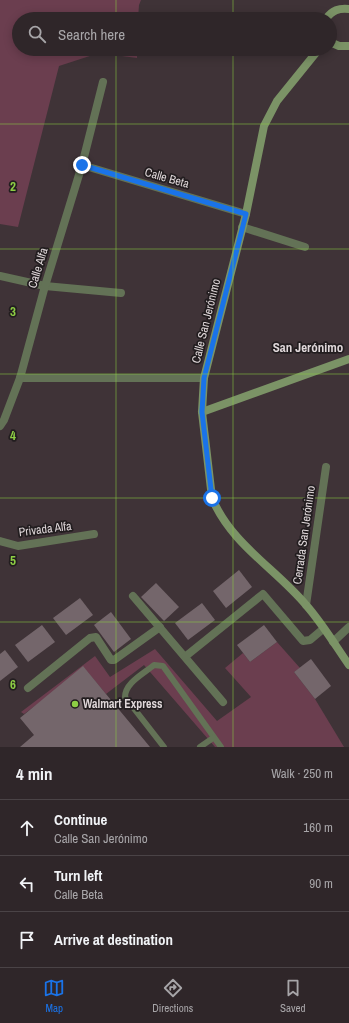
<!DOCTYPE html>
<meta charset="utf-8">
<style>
body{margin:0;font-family:"Archivo Narrow",sans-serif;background:#3b3235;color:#f1f3f6}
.stop{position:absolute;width:12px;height:12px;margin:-9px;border:3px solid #1a73e8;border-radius:50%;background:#fff}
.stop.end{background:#1a73e8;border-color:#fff;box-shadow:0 1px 4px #0008}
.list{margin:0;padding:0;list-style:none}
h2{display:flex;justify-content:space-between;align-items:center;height:52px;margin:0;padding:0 16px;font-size:17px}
h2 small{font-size:13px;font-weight:400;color:#a7a5a8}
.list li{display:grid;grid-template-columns:26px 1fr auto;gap:12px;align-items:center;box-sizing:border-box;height:56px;padding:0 16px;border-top:1px solid #4a4346}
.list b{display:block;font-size:15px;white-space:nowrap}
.list p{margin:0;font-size:13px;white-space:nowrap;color:#a7a5a8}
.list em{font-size:13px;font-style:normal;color:#a7a5a8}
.icon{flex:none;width:22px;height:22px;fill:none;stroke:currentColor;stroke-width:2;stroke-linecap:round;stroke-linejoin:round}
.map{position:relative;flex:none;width:349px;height:747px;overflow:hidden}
.search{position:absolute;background:#2f2629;box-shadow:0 2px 10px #0003;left:12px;right:12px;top:12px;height:44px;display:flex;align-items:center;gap:10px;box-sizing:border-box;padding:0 14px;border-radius:22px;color:#a7a5a8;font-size:15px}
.sheet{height:220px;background:#2f2629}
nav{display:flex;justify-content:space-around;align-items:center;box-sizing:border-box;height:56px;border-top:1px solid #4a4346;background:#2f2629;font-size:11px;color:#a7a5a8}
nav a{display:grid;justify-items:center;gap:2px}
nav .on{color:#1a73e8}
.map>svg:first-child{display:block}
</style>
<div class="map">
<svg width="349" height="747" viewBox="0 0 349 747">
<rect width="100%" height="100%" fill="#3f3337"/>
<g fill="#6b3e4f">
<polygon points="0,0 141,0 139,5 138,19 19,19 19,49 137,49 137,58 99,53 59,66 18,227 0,224"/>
<polygon points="277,642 300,668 294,672 315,699 344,747 215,747 144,665 106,694 85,669 24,714 21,712 95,656 110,677 155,649 217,721 251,697 225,668 243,653 250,662"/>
</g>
<g fill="#74666b">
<polygon points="239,570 252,587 226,608 213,591"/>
<polygon points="156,583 179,607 164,621 141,597"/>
<polygon points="80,598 93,615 66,635 53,618"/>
<polygon points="202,603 215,620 188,640 175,623"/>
<polygon points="111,612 131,639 114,652 94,625"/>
<polygon points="42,625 55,642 28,662 15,645"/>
<polygon points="264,625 277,642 250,662 237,645"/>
<polygon points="5,650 18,667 0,681 0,654"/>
<polygon points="311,659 331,686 315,699 294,672"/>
<polygon points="83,666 106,694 150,747 20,747 34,735 20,718"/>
</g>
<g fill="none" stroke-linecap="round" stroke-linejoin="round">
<g stroke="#637256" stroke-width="6">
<path d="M164,747L125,697C125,683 143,674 154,665L163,666L221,747"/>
<polyline points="200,747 213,738"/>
</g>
<g stroke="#637256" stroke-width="8">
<polyline points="82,165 246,214"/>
<polyline points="242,227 305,247"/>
<polyline points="0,276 45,286 121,293"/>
<polyline points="20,378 204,378"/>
<polyline points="0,426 4,420 20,378 45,286 82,165 103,82"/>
<polyline points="0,541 18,546 94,534"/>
<polyline points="133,596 223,702"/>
<polyline points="306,605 326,467"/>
<polyline points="333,642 349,627"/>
<polyline points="186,656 263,594 303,641 310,640 323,629"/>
<polyline points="28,688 90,638 96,637 111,660 114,660 160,627"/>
</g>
<g stroke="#7b9366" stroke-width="8">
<path d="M326,19C332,10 339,8 349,9"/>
<polyline points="330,42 339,46 349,46"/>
<path d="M319,49L277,101L264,126L246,214L204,378L202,412L212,498C231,544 276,569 306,605C322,623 335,645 349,665"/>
<polyline points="202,412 349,359"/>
</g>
</g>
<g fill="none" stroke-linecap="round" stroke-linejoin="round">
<polyline stroke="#1a73e8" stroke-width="5" points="82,165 246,214 204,378 202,412 212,498"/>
</g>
<path fill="none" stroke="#8dce44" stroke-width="1" stroke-opacity="0.55" d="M116,0V19M233,0V19M116,49V747M233,49V747M0,124H349M0,249H349M0,374H349M0,498H349M0,622H349"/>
<circle fill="#8dce44" stroke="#221d1f" stroke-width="1.5" cx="75" cy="704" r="4"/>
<g text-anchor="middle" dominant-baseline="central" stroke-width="3.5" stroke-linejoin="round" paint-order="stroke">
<g font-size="12" fill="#dfd7d9" stroke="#221d1f">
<text transform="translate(167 178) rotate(16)">Calle Beta</text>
<text transform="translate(38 268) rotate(-73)">Calle Alfa</text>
<text transform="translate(206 321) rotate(-76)">Calle San Jerónimo</text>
<text transform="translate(45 529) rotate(-7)">Privada Alfa</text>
<text transform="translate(304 535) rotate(-82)">Cerrada San Jerónimo</text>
</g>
<g font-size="12" font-weight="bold" fill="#dfd7d9" stroke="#221d1f" text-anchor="start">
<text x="83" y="704">Walmart Express</text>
</g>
<g font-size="13" font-weight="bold" fill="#dfd7d9" stroke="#221d1f">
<text x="308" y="347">San Jerónimo</text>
</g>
</g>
<g font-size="13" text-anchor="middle" font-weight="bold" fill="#8dce44" stroke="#221d1f" stroke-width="3.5" stroke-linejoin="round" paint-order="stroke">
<text x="13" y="191">2</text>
<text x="13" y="316">3</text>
<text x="13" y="440">4</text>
<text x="13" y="565">5</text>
<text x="13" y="689">6</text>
</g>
</svg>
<div class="stop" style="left:212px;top:498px"></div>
<div class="stop end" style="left:82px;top:165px"></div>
<div class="search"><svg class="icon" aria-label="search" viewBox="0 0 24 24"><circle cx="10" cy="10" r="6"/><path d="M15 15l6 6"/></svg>Search here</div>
</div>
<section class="sheet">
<h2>4 min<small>Walk · 250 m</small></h2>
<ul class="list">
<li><svg class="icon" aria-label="ahead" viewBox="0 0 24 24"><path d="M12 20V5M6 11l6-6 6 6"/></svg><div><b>Continue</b><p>Calle San Jerónimo</p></div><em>160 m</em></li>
<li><svg class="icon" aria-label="left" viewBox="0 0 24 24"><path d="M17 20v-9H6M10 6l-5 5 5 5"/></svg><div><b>Turn left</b><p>Calle Beta</p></div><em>90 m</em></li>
<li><svg class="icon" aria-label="arrive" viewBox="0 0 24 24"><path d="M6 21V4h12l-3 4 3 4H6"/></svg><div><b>Arrive at destination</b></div></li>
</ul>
</section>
<nav>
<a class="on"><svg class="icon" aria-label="map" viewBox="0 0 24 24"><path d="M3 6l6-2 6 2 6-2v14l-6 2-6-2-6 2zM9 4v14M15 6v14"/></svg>Map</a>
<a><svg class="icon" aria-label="directions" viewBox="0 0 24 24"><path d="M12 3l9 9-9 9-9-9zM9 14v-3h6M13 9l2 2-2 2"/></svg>Directions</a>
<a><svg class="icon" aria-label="saved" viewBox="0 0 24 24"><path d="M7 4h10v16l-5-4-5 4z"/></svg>Saved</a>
</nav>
